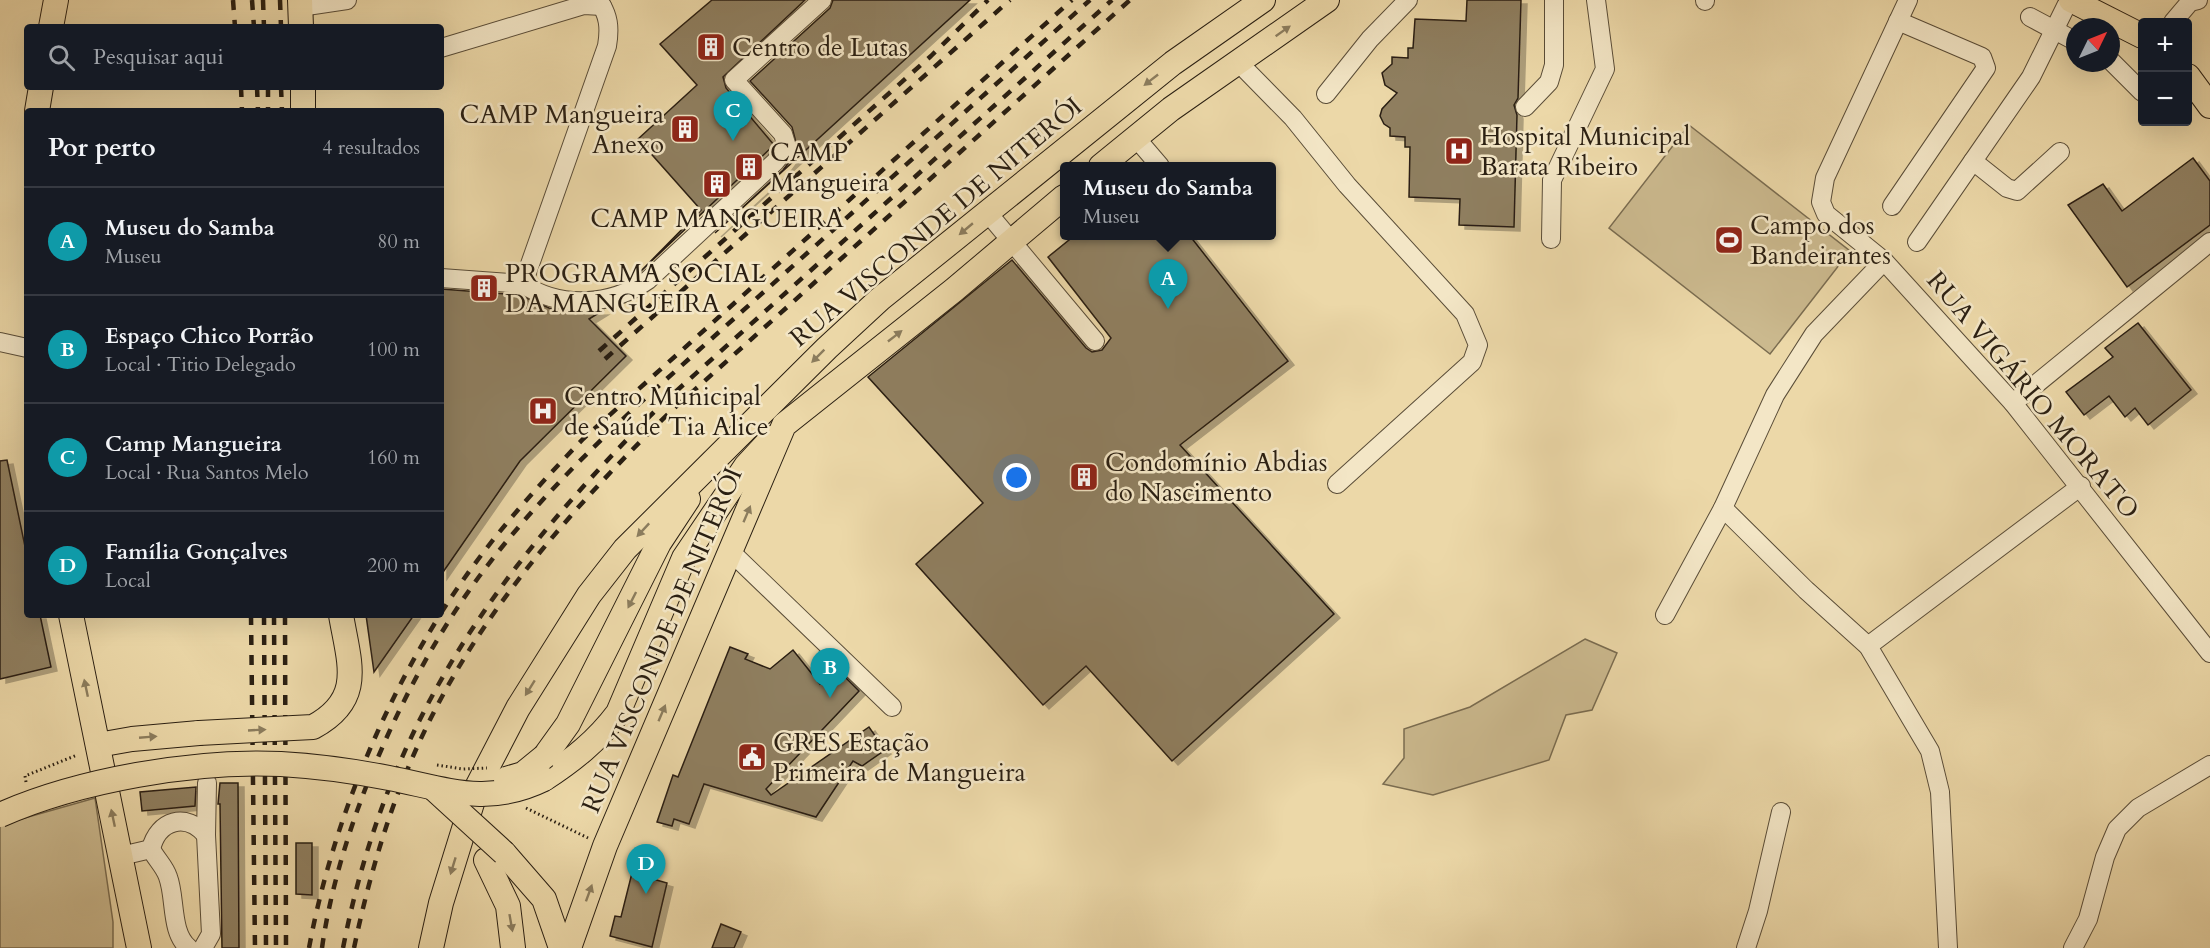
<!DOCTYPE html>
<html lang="pt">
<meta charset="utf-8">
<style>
body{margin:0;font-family:Cardo,serif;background:#242831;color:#f1f3f6}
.controls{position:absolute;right:18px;top:18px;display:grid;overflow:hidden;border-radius:6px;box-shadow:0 6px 24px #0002}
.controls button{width:54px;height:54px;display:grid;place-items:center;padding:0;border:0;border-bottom:2px solid #363941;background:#171b24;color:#f1f3f6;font:30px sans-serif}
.compass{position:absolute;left:2066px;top:18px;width:54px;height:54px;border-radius:50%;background:#171b24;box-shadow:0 6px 24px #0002;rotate:47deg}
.you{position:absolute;left:1017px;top:478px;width:21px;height:21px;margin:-15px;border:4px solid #fff;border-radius:50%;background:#1a73e8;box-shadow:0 0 0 9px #1a73e833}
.badge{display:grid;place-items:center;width:39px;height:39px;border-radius:50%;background:#c59692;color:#fff;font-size:20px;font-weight:700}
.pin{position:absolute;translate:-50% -50px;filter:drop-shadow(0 2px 3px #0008)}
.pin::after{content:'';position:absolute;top:32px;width:21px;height:18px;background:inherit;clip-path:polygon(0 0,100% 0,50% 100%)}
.popup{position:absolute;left:1060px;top:162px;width:216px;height:78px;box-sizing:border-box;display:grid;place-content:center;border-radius:6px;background:#171b24;filter:drop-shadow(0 2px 4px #0005);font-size:20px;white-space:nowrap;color:#9ea1a6}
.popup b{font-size:22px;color:#f1f3f6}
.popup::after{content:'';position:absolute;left:50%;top:100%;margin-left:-12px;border:12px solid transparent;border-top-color:#171b24}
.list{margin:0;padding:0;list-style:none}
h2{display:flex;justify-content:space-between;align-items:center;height:78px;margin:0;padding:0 24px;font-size:26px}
h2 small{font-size:20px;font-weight:400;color:#9ea1a6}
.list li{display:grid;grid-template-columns:39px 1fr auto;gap:18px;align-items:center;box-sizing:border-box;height:108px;padding:0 24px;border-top:2px solid #363941}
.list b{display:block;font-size:22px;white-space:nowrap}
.list p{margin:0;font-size:20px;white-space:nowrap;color:#9ea1a6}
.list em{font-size:20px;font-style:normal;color:#9ea1a6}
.icon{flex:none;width:33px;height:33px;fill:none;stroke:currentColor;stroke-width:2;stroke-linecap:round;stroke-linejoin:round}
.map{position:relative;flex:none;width:2210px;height:948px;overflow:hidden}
.search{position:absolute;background:#171b24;box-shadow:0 6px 24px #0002;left:24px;top:24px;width:420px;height:66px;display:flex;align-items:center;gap:15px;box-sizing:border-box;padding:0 21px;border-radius:6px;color:#9ea1a6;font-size:22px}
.panel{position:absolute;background:#171b24;box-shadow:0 6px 24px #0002;left:24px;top:108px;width:420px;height:510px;border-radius:6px}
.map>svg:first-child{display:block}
</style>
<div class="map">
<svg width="2210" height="948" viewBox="0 0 2210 948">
<defs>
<filter id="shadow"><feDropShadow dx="6" dy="4" stdDeviation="0" flood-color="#0004"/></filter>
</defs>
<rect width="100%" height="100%" fill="#ecd8a8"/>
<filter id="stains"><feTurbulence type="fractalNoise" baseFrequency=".00333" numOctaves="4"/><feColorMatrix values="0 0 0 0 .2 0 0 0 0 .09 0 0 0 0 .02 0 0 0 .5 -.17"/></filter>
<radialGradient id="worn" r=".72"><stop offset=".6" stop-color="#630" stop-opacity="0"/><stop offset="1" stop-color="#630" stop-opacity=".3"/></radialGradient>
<g fill="#cbb98e" stroke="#7a6c50" stroke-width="1.5">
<polygon points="1689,125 1850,251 1770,354 1609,228"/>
<polygon points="1585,639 1617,653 1592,710 1566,715 1549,760 1433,795 1383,784 1404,758 1404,729 1470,707"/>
<polygon points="95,798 113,922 113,948 0,948 0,825"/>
</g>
<g fill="#8f7f60" stroke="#2a1f12" stroke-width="1.5" filter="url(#shadow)">
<polygon points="712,0 805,0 723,77 726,88 774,145 640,272 701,210 638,139 697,85 660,44"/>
<polygon points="833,0 970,0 715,233 783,170 798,150 792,127 750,81 830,8"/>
<polygon points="1467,0 1521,0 1518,98 1514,105 1517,115 1514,227 1459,225 1460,199 1409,197 1410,147 1405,147 1405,137 1390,136 1390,128 1384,124 1380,116 1382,109 1397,93 1385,85 1382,73 1392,64 1392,57 1408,58 1408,48 1413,48 1415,19 1466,21"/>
<polygon points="2193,158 2210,181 2210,225 2127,287 2068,205 2103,184 2122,211"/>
<polygon points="1074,236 1190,236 1288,361 1180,445 1334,614 1172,761 1086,666 1043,705 916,564 983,503 868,377 1012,260 1086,348 1092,352 1102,350 1111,338 1048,257"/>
<polygon points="441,289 520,295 549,308 567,312 602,311 589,319 626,356 520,461 441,575"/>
<polygon points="2138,323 2191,390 2148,425 2135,408 2125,417 2109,396 2084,415 2066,392 2113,357 2105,348"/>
<polygon points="7,460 27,556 27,615 40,615 51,667 0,679 0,461"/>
<polygon points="366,615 414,615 374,672"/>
<polygon points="730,647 748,654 745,659 770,669 793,650 820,684 836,668 859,691 766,789 771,795 869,727 885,750 862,766 853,761 816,817 704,784 689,824 674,819 672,826 657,822 673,775 678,777"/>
<polygon points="220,783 238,783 239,948 222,948 220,804 218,804"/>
<polygon points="196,787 195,806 142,811 140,792"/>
<polygon points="296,843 312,843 312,895 296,894"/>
<polygon points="632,873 667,883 652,947 610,936 615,916 621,917"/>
<polygon points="721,924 741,932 734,948 712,948"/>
</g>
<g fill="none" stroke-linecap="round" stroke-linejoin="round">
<g stroke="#5a4d38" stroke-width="20">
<g id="minor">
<polyline points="1705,0 1705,1"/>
<polyline points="1908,0 1825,178 1821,202 1826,214 1884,261 2013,403 2210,653"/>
<polyline points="300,7 347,0"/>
<polyline points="2030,17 2075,41"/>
<polyline points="2173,22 2190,2 2198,0"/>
<polyline points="441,48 584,5 602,6"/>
<polyline points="2111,61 2142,92"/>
<polyline points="1238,62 1293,118 1347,185 1465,314 1478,345 1472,362 1337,484"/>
<polyline points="1326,94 1370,39 1408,0"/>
<polyline points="1525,107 1549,82 1554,65 1554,0"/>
<polyline points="1136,138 1160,166"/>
<polyline points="1973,161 2007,188 2017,191 2060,152"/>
<polyline points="1892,206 1986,68 1982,57 1898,21"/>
<polyline points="987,212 1095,341"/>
<polyline points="1551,239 1552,180 1605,69 1596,0"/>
<polyline points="1917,242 2031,77 2069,0"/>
<polyline points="441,278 523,284"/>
<path d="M523,284C560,309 611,306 648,280L775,162L787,147L783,134L734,80L822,0"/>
<path d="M523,284L607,46C610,28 609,15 598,0"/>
<polyline points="0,342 27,348"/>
<polyline points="2013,403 2210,242"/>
<polyline points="1723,508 1806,590 1868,646 1930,751 1940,792 1948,948"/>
<polyline points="731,552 892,707"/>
<polyline points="1665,615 1723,508 1775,395 1814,334 1884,261"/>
<polyline points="1868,646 2081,486"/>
<path d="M151,849C158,820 186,812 206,835"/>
<path d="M121,856L151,849C156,859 165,867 168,877C176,898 170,933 189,948"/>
<polyline points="203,948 211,934 206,835 207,783"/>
<polyline points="1746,948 1758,911 1781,812"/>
<polyline points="2073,948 2088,919 2105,857 2117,829 2138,808 2210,765"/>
</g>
</g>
<g stroke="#2a1f12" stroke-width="26">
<g id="major">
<polyline points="300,0 301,27"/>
<polyline points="2071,0 2142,36"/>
<polyline points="51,27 56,0"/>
<polyline points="2188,76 2210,106"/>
<polyline points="303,87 303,111"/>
<polyline points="37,111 41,87"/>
<polyline points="1101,166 1171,109 1327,0"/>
<polyline points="71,615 139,948"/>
<polyline points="98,745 132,739 199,733"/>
<polyline points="545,756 568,724 659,543 688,499"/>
<path d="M544,779C573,760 597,741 618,713L684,558L746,466L772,438"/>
<polyline points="504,853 544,899 561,948"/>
<polyline points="486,860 508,906 513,948"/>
<polyline points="431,948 441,903 477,787 518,708 589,595 625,549 827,348 880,299 1173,63 1263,0"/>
<polyline points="569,948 605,846 784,425 954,290 1064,197"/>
</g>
</g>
<g stroke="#2a1f12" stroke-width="3" stroke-dasharray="1.5 3" stroke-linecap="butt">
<polyline points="26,782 25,776 77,755"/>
<polyline points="526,808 588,838"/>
</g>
<use href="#minor" stroke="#f3e6c6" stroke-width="18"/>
<use href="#major" stroke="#ecd8a8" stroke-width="24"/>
<g stroke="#2a1f12" stroke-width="4.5" stroke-dasharray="10 10" stroke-linecap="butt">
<polyline points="233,0 235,27"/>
<polyline points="252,0 254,27"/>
<polyline points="263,0 264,27"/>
<polyline points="280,0 281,27"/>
<polyline points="241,87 242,111"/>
<polyline points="257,87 258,111"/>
<polyline points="268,87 268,111"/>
<polyline points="281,87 282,111"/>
<polyline points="599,351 931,56 988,0"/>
<polyline points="605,359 1010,0"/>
<path d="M441,613C482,548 530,494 583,439L1072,0"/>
<polyline points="251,615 255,948"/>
<polyline points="264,615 266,948"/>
<polyline points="274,615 276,948"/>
<polyline points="285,615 286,948"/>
<path d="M309,948C330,834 378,713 440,615"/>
<path d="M322,948C339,826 407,673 481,574C531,507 590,449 652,392L1090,0"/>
<path d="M343,948C388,718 500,565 663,403L1112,0"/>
<path d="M354,948C370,872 392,798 426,728C484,607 575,505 670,412L1130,0"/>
</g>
<g stroke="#2a1f12" stroke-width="26" stroke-linecap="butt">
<g id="major-bridge">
<path d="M199,733L313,727C365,699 349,663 341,615"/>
<polyline points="506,779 523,774 545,756"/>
<polyline points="433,788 504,853"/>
<path d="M0,815C79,780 194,760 281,764C317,766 353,771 389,778C446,789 487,807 544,779"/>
</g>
</g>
<polyline stroke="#2a1f12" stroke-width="3" stroke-dasharray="1.5 3" stroke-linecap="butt" points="437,765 463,769 487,768"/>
<use href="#major-bridge" stroke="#ecd8a8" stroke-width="24"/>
</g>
<defs><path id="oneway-solid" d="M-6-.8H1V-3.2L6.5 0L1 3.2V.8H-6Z" transform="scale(1.5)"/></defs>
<g fill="#8b7c5d">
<use href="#oneway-solid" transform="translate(1283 31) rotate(-35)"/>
<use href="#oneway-solid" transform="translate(1151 80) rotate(142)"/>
<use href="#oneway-solid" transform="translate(966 229) rotate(140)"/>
<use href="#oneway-solid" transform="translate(895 336) rotate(-38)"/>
<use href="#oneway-solid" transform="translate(818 356) rotate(135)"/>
<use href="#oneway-solid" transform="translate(747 514) rotate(-67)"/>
<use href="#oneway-solid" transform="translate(643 530) rotate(133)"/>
<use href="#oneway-solid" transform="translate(632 600) rotate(117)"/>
<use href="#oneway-solid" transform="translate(86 688) rotate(-102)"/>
<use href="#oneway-solid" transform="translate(530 688) rotate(122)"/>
<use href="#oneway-solid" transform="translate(662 713) rotate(-67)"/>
<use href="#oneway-solid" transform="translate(257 730) rotate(-3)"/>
<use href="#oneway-solid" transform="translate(148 737) rotate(-5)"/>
<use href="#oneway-solid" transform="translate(113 818) rotate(-102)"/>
<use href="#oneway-solid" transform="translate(453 866) rotate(107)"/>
<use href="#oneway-solid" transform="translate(589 893) rotate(-70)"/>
<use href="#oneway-solid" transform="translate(511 923) rotate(80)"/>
</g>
<defs>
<g id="building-square" transform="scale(1.5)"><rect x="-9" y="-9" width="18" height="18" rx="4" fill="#8f2418" stroke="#f3e6c6"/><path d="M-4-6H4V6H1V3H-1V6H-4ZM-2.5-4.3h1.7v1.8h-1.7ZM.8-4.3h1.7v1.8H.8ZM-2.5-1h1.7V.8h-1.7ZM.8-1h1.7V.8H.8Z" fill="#fff"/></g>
<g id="hospital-square" transform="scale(1.5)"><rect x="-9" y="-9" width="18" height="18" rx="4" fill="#8f2418" stroke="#f3e6c6"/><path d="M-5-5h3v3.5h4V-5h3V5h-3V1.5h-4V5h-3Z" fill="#fff"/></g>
<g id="stadium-square" transform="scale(1.5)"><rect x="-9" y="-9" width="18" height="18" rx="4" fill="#8f2418" stroke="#f3e6c6"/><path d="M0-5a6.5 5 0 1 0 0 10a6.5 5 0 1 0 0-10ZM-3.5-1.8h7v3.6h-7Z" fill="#fff"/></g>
<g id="civic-square" transform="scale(1.5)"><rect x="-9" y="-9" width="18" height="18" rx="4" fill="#8f2418" stroke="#f3e6c6"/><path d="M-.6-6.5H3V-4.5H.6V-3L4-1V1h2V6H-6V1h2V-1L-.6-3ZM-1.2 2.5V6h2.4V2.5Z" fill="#fff"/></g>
</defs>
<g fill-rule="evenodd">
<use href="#building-square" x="711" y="47"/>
<use href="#building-square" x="685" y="129"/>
<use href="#hospital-square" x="1459" y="151"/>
<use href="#building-square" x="749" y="167"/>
<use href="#building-square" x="717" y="184"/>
<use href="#stadium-square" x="1729" y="240"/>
<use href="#building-square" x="484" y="288"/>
<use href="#hospital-square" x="543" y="411"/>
<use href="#building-square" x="1084" y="477"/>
<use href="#civic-square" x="752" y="757"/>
</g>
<g text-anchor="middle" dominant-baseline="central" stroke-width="5" stroke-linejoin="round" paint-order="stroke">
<g font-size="26" fill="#2a1f12" stroke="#f3e6c6" text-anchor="start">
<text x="732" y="47">Centro de Lutas</text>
<text x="664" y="114" text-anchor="end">CAMP Mangueira<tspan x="664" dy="30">Anexo</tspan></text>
<text x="1480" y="136">Hospital Municipal<tspan x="1480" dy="30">Barata Ribeiro</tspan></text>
<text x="770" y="152">CAMP<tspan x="770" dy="30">Mangueira</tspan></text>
<text x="717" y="218" text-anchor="middle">CAMP MANGUEIRA</text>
<text x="1750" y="225">Campo dos<tspan x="1750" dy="30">Bandeirantes</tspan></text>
<text x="505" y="273">PROGRAMA SOCIAL<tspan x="505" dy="30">DA MANGUEIRA</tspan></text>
<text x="564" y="396">Centro Municipal<tspan x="564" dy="30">de Saúde Tia Alice</tspan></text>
<text x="1105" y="462">Condomínio Abdias<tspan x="1105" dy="30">do Nascimento</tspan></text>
<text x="773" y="742">GRES Estação<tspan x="773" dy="30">Primeira de Mangueira</tspan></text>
</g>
<g font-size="26" fill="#2a1f12" stroke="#f3e6c6">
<text transform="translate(936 222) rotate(-40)">RUA VISCONDE DE NITERÓI</text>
<text transform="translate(2033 395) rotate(50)">RUA VIGÁRIO MORATO</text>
<text transform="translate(662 640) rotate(-67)">RUA VISCONDE DE NITERÓI</text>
</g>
</g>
<rect width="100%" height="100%" filter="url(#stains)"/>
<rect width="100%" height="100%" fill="url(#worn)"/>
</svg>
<div class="controls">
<button>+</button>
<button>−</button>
</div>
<svg class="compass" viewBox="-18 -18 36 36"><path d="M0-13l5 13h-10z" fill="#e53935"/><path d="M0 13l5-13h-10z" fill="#9ea1a6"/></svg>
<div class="you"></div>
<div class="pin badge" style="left:1168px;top:309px;background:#0f9aa8">A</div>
<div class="popup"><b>Museu do Samba</b>Museu</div>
<div class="pin badge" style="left:830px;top:698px;background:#0f9aa8">B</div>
<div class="pin badge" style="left:733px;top:141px;background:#0f9aa8">C</div>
<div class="pin badge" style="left:646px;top:894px;background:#0f9aa8">D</div>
<div class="search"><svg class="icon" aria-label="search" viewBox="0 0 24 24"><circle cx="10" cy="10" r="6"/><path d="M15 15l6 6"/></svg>Pesquisar aqui</div>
<section class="panel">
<h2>Por perto<small>4 resultados</small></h2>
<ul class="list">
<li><span class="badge" style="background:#0f9aa8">A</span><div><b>Museu do Samba</b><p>Museu</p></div><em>80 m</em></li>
<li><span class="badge" style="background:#0f9aa8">B</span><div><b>Espaço Chico Porrão</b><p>Local · Titio Delegado</p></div><em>100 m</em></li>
<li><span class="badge" style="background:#0f9aa8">C</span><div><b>Camp Mangueira</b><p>Local · Rua Santos Melo</p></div><em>160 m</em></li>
<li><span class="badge" style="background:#0f9aa8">D</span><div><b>Família Gonçalves</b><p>Local</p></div><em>200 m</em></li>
</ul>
</section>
</div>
